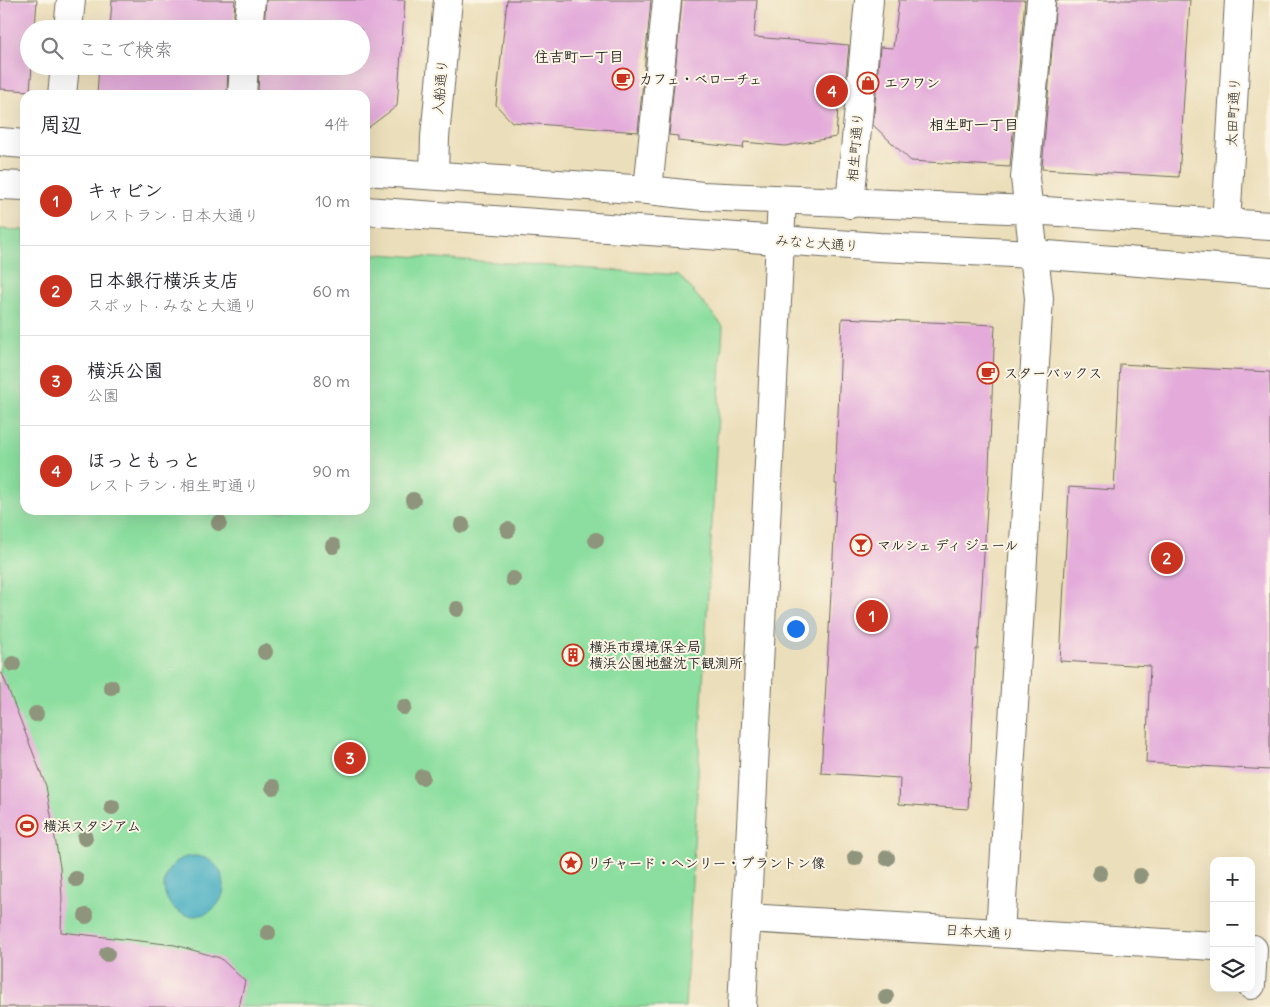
<!DOCTYPE html>
<html lang="ja">
<meta charset="utf-8">
<style>
body{margin:0;font-family:Delius,"Klee One",sans-serif;background:#f7f7f7;color:#2b2b33}
.controls{position:absolute;right:15px;bottom:15px;display:grid;overflow:hidden;border-radius:10px;box-shadow:0 5px 20px #0002}
.controls button{width:45px;height:45px;display:grid;place-items:center;padding:0;border:0;border-bottom:1px solid #e1e1e2;background:#fff;color:#2b2b33;font:25px sans-serif}
.you{position:absolute;left:795px;top:628px;width:18px;height:18px;margin:-12px;border:4px solid #fff;border-radius:50%;background:#1a73e8;box-shadow:0 0 0 8px #1a73e833}
.badge{display:grid;place-items:center;width:32px;height:32px;border-radius:50%;background:#c8321e;color:#fff;font-size:16px;font-weight:700}
.pin{position:absolute;translate:-50% -50%;border:2px solid #fff;box-shadow:0 1px 5px #0006}
.list{margin:0;padding:0;list-style:none}
h2{display:flex;justify-content:space-between;align-items:center;height:65px;margin:0;padding:0 20px;font-size:21px}
h2 small{font-size:16px;font-weight:400;color:#7c7c81}
.list li{display:grid;grid-template-columns:32px 1fr auto;gap:15px;align-items:center;box-sizing:border-box;height:90px;padding:0 20px;border-top:1px solid #e1e1e2}
.list b{display:block;font-size:19px;white-space:nowrap}
.list p{margin:0;font-size:16px;white-space:nowrap;color:#7c7c81}
.list em{font-size:16px;font-style:normal;color:#7c7c81}
.icon{flex:none;width:28px;height:28px;fill:none;stroke:currentColor;stroke-width:2;stroke-linecap:round;stroke-linejoin:round}
.map{position:relative;flex:none;width:1270px;height:1007px;overflow:hidden}
.search{position:absolute;background:#fff;box-shadow:0 5px 20px #0002;left:20px;top:20px;width:350px;height:55px;display:flex;align-items:center;gap:12px;box-sizing:border-box;padding:0 18px;border-radius:28px;color:#7c7c81;font-size:19px}
.panel{position:absolute;background:#fff;box-shadow:0 5px 20px #0002;left:20px;top:90px;width:350px;height:425px;border-radius:15px}
.map>svg:first-child{display:block}
</style>
<div class="map">
<svg width="1270" height="1007" viewBox="0 0 1270 1007">
<rect width="100%" height="100%" fill="#fcf5e5"/>
<filter id="ink" filterUnits="userSpaceOnUse"><feTurbulence type="fractalNoise" baseFrequency=".02" numOctaves="2"/><feDisplacementMap in="SourceGraphic" scale="10" xChannelSelector="R" yChannelSelector="G"/><feConvolveMatrix kernelMatrix="1 2 1 2 8 2 1 2 1" color-interpolation-filters="sRGB"/></filter>
<filter id="wash" filterUnits="userSpaceOnUse"><feTurbulence type="fractalNoise" baseFrequency=".0096" numOctaves="4" result="noise"/><feDisplacementMap in="SourceGraphic" scale="20" xChannelSelector="R" yChannelSelector="G"/><feGaussianBlur stdDeviation="1.12" result="paint"/><feColorMatrix in="noise" values="0 0 0 0 0 0 0 0 0 0 0 0 0 0 0 0 0 1.4 0 .05"/><feComposite in="paint" operator="in"/></filter>
<g filter="url(#wash)">
<rect width="100%" height="100%" fill="#ebdeba"/>
<polygon fill="#8bde9f" stroke="#5b8465" points="0,229 25,230 25,510 365,510 365,253 679,275 723,326 685,1007 0,1007"/>
<circle fill="#42adc1" stroke="#366c76" cx="194" cy="886" r="30"/>
<g id="blocks">
<g fill="#e3aada">
<polygon points="0,0 37,0 35,29 29,29 29,66 32,66 30,91 0,89"/>
<polygon points="112,0 235,0 233,29 103,29 110,28"/>
<polygon points="266,0 405,0 397,106 365,130 365,95 258,95 259,66 361,66 361,29 264,29"/>
<polygon points="507,0 651,0 638,132 512,122 496,105"/>
<polygon points="682,0 757,0 754,37 849,45 844,97 839,93 836,137 785,146 744,142 743,148 678,141 678,136 669,135"/>
<polygon points="899,0 1025,0 1010,167 911,161 873,125 880,47 893,48"/>
<polygon points="1056,0 1190,0 1179,177 1042,169"/>
<polygon points="99,66 228,66 227,95 97,95"/>
<polygon points="842,318 995,325 988,491 978,649 976,649 968,809 899,804 900,778 821,773 837,484 835,484"/>
<polygon points="1120,364 1270,372 1270,770 1146,763 1150,666 1060,661 1069,487 1114,490"/>
<polygon points="2,673 46,786 60,867 62,898 61,932 175,945 220,958 245,981 239,1007 0,1007 0,674"/>
</g>
</g>
</g>
<g filter="url(#ink)">
<use href="#blocks" fill-opacity="0" stroke="#6e6a5d" stroke-width="1"/>
<g fill="none" stroke-linecap="round" stroke-linejoin="round">
<g stroke="#6e6a5d" stroke-width="30">
<g id="street">
<polyline points="68,29 71,0"/>
<polyline points="248,29 251,0"/>
<polyline points="62,95 65,66"/>
<polyline points="242,95 244,66"/>
<polyline points="434,175 435,137 448,0"/>
<polyline points="648,190 667,0"/>
<polyline points="850,204 869,0"/>
<polyline points="1226,224 1239,0"/>
<polyline points="1000,933 1039,298 1025,178 1041,0"/>
</g>
</g>
<g stroke="#6e6a5d" stroke-width="30">
<g id="secondary">
<polyline points="0,142 25,144"/>
<polyline points="365,171 648,190 702,196 1030,210 1270,226"/>
<polyline points="0,185 25,186"/>
<polyline points="365,211 879,247 1034,254 1270,272"/>
<polyline points="746,918 1214,946"/>
<polyline points="1251,985 1253,949"/>
<polyline points="742,1007 782,200"/>
</g>
</g>
<use href="#street" stroke="#fff" stroke-width="28"/>
<use href="#secondary" stroke="#fff" stroke-width="28"/>
</g>
<g fill="#8f947b">
<circle cx="413" cy="500" r="8"/>
<circle cx="219" cy="523" r="8"/>
<circle cx="462" cy="525" r="8"/>
<circle cx="508" cy="530" r="8"/>
<circle cx="596" cy="540" r="8"/>
<circle cx="333" cy="546" r="8"/>
<circle cx="513" cy="579" r="8"/>
<circle cx="457" cy="609" r="8"/>
<circle cx="265" cy="652" r="8"/>
<circle cx="13" cy="664" r="8"/>
<circle cx="111" cy="687" r="8"/>
<circle cx="404" cy="707" r="8"/>
<circle cx="36" cy="714" r="8"/>
<circle cx="422" cy="777" r="8"/>
<circle cx="273" cy="787" r="8"/>
<circle cx="112" cy="807" r="8"/>
<circle cx="85" cy="838" r="8"/>
<circle cx="855" cy="858" r="8"/>
<circle cx="887" cy="858" r="8"/>
<circle cx="1100" cy="873" r="8"/>
<circle cx="1140" cy="876" r="8"/>
<circle cx="76" cy="879" r="8"/>
<circle cx="86" cy="916" r="8"/>
<circle cx="268" cy="933" r="8"/>
<circle cx="107" cy="954" r="8"/>
<circle cx="886" cy="997" r="8"/>
</g>
</g>
<defs>
<g id="cafe-ring" transform="scale(1.125)"><circle r="9.5" fill="#fcf5e5" stroke="#c8321e" stroke-width="1.5"/><path d="M-5.5-4.5H6V0H3Q3 3.5 0 3.5H-2.5Q-5.5 3.5-5.5 0ZM3-3.2v2h1.7v-2ZM-6 4.5H4V6H-6Z" fill="#c8321e"/></g>
<g id="shop-ring" transform="scale(1.125)"><circle r="9.5" fill="#fcf5e5" stroke="#c8321e" stroke-width="1.5"/><path d="M-5-2.5h2.3a2.7 3.5 0 0 1 5.4 0H5L5.5 6h-11ZM-1.5-2.5h3a1.5 2.3 0 0 0-3 0Z" fill="#c8321e"/></g>
<g id="bar-ring" transform="scale(1.125)"><circle r="9.5" fill="#fcf5e5" stroke="#c8321e" stroke-width="1.5"/><path d="M-6-5H6L.8 .8V4.5H3.5V6h-7V4.5H-.8V.8Z" fill="#c8321e"/></g>
<g id="building-ring" transform="scale(1.125)"><circle r="9.5" fill="#fcf5e5" stroke="#c8321e" stroke-width="1.5"/><path d="M-4-6H4V6H1V3H-1V6H-4ZM-2.5-4.3h1.7v1.8h-1.7ZM.8-4.3h1.7v1.8H.8ZM-2.5-1h1.7V.8h-1.7ZM.8-1h1.7V.8H.8Z" fill="#c8321e"/></g>
<g id="stadium-ring" transform="scale(1.125)"><circle r="9.5" fill="#fcf5e5" stroke="#c8321e" stroke-width="1.5"/><path d="M0-5a6.5 5 0 1 0 0 10a6.5 5 0 1 0 0-10ZM-3.5-1.8h7v3.6h-7Z" fill="#c8321e"/></g>
<g id="sight-ring" transform="scale(1.125)"><circle r="9.5" fill="#fcf5e5" stroke="#c8321e" stroke-width="1.5"/><path d="M0-6L1.8-2.2L6-1.7L2.9 1.2L3.7 5.4L0 3.3L-3.7 5.4L-2.9 1.2L-6-1.7L-1.8-2.2Z" fill="#c8321e"/></g>
</defs>
<g fill-rule="evenodd">
<use href="#cafe-ring" x="623" y="79"/>
<use href="#shop-ring" x="868" y="83"/>
<use href="#cafe-ring" x="988" y="373"/>
<use href="#bar-ring" x="861" y="545"/>
<use href="#building-ring" x="573" y="655"/>
<use href="#stadium-ring" x="27" y="826"/>
<use href="#sight-ring" x="571" y="863"/>
</g>
<g text-anchor="middle" dominant-baseline="central" stroke-width="4" stroke-linejoin="round" paint-order="stroke">
<g font-size="14" font-weight="bold" fill="#2b2b2b" stroke="#fcf5e5" text-anchor="start">
<text x="639" y="79">カフェ・ベローチェ</text>
<text x="884" y="83">エフワン</text>
<text x="1004" y="373">スターバックス</text>
<text x="877" y="545">マルシェ ディ ジュール</text>
<text x="589" y="647">横浜市環境保全局<tspan x="589" dy="16">横浜公園地盤沈下観測所</tspan></text>
<text x="43" y="826">横浜スタジアム</text>
<text x="587" y="863">リチャード・ヘンリー・ブラントン像</text>
</g>
<g font-size="14" fill="#2b2b2b" stroke="#fcf5e5">
<text transform="translate(440 87) rotate(-85)">入船通り</text>
<text transform="translate(1233 112) rotate(-87)">太田町通り</text>
<text transform="translate(855 147) rotate(-85)">相生町通り</text>
<text transform="translate(817 243) rotate(4)">みなと大通り</text>
<text transform="translate(980 932) rotate(4)">日本大通り</text>
</g>
<g font-size="15" font-weight="bold" fill="#2b2b2b" stroke="#fcf5e5">
<text x="579" y="56">住吉町一丁目</text>
<text x="974" y="124">相生町一丁目</text>
</g>
</g>
</svg>
<div class="controls">
<button>+</button>
<button>−</button>
<button><svg class="icon" aria-label="layers" viewBox="0 0 24 24"><path d="M12 4l9 5-9 5-9-5zM3 14l9 5 9-5"/></svg></button>
</div>
<div class="you"></div>
<div class="pin badge" style="left:872px;top:616px">1</div>
<div class="pin badge" style="left:1167px;top:558px">2</div>
<div class="pin badge" style="left:350px;top:758px">3</div>
<div class="pin badge" style="left:832px;top:91px">4</div>
<div class="search"><svg class="icon" aria-label="search" viewBox="0 0 24 24"><circle cx="10" cy="10" r="6"/><path d="M15 15l6 6"/></svg>ここで検索</div>
<section class="panel">
<h2>周辺<small>4件</small></h2>
<ul class="list">
<li><span class="badge">1</span><div><b>キャビン</b><p>レストラン · 日本大通り</p></div><em>10 m</em></li>
<li><span class="badge">2</span><div><b>日本銀行横浜支店</b><p>スポット · みなと大通り</p></div><em>60 m</em></li>
<li><span class="badge">3</span><div><b>横浜公園</b><p>公園</p></div><em>80 m</em></li>
<li><span class="badge">4</span><div><b>ほっともっと</b><p>レストラン · 相生町通り</p></div><em>90 m</em></li>
</ul>
</section>
</div>
